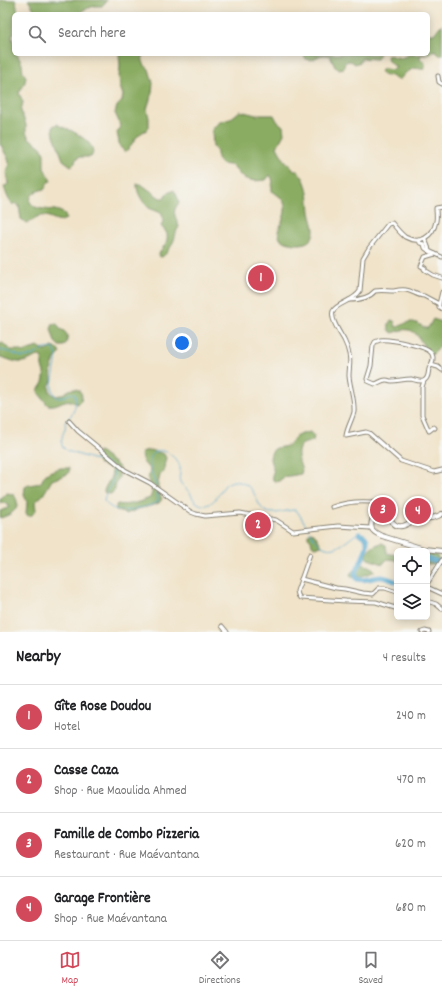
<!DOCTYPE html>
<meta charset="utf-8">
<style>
body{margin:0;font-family:Dekko,sans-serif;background:#f2f2f2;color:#202124}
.controls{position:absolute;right:12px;bottom:12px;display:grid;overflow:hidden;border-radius:6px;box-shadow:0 2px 10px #0003}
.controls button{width:36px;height:36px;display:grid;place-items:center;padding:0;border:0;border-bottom:1px solid #e0e0e0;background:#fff;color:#202124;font:20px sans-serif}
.you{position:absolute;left:182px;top:343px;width:14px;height:14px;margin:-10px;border:3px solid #fff;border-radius:50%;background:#1a73e8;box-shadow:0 0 0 6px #1a73e833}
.badge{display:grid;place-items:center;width:26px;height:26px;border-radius:50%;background:#d1495b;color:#fff;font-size:13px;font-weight:700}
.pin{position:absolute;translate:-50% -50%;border:2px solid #fff;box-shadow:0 1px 4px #0006}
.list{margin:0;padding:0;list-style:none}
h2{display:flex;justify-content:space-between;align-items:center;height:52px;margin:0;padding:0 16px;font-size:17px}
h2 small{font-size:13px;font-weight:400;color:#757577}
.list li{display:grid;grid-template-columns:26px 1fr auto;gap:12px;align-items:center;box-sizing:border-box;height:64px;padding:0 16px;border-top:1px solid #e0e0e0}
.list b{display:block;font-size:15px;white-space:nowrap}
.list p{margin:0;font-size:13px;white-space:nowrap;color:#757577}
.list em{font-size:13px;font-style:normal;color:#757577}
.icon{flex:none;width:22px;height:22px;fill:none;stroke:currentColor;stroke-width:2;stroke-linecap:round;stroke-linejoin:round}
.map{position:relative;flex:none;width:442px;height:632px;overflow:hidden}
.search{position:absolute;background:#fff;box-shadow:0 2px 10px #0003;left:12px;right:12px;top:12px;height:44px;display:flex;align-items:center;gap:10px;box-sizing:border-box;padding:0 14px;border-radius:6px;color:#757577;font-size:15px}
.sheet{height:308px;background:#fff}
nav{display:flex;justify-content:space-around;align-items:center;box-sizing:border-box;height:56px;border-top:1px solid #e0e0e0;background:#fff;font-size:11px;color:#757577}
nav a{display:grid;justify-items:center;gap:2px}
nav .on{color:#d1495b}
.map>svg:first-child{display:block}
</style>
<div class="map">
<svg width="442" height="632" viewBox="0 0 442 632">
<rect width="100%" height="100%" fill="#f6f6f2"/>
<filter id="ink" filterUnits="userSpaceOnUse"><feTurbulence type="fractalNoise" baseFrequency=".025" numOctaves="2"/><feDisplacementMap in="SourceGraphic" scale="8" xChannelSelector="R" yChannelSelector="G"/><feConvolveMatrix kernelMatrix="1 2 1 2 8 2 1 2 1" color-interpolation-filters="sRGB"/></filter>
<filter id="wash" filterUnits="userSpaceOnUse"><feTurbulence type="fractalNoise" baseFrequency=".012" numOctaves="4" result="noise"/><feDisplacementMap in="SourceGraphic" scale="16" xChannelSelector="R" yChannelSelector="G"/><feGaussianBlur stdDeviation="0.9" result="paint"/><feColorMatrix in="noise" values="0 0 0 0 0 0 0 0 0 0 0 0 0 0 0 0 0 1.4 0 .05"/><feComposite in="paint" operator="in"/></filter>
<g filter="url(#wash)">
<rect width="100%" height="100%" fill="#f0e3c9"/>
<g fill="#8aac62" stroke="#53643f">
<path d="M0,0H16L18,14H14V33L12,36L13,42L14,45V54H17L22,64L23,72L26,77L25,82L19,93L23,102L21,111L26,125V132L29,138L41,147L44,153V168L51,181L48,182L45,189C40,190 33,192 31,197C26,210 48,209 55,210C59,211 62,212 65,214L66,219L61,221C53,220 46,213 37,217C33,219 36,218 32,221C31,221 27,223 26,223L21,219L19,206L15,203L13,205C8,200 6,193 4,187L8,184C7,176 4,173 9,165L8,159L0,143Z"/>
<polygon points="28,0 107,0 104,4 102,6 95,6 83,10 80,14 56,14 50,13 46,13 46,14 35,14 34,9"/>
<path d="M442,24V55H439L436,51L434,50L428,55H421L420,58L425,63V69C420,70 417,67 412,69C410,71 407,72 404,74C402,77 401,80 397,79C393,79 395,77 391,76C386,74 384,77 380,71L382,69C387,68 392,72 396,68L395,66C391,64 388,62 387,57L388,55L401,58L408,55L428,54V34H434L440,26Z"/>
<path d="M119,54H143C142,60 143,65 149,69L153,83L152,93L147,109L149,118V128C146,131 141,132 138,136C133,140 131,148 125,152L120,147L117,133L120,128L119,122L115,113L117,106L122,101L123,95L120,87L119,77L120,66Z"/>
<path d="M303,54H380L377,59L362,58L360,62L355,64L351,61C346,61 344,62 344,68L339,69L335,67C333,63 332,60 330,56C326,54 318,55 315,59L310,60L306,59Z"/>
<path d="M240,111L256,115H274L277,121L283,126L284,134L277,147C281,155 286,163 293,169C294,170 297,170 298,172C301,174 304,179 305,182C309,191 309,203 310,212C311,218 314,225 314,230C314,248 291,246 280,239L278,231C283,220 290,206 280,197C278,195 275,193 272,191C271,184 275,182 270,175L266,180C257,181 247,182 240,175C238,173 236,170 234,167C230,164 225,165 221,164L217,159V152L213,147L212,130L215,126L220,122L230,119Z"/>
<path d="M57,124C62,128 67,128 72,131C80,135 99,147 91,157H80L76,159L75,163L71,166L63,160L54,135L53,130V126Z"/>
<path d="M137,184H141L160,198H164L166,194L174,190L178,198L179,203C170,213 177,217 179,227C176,231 176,233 175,237C173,244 168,253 162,257L158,256C160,249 169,244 167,234C166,231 163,229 161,226L163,222L162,214C158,211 153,210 149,208C143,203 136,192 137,184Z"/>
<path d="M433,319L442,322V346C437,348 436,354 430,355C420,346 420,327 402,330C399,331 396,332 393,333C387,331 388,324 391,320L394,321L396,327C400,327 402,325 406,323C415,320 418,324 425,328H428Z"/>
<path d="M53,324C60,324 57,325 60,329C61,330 63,330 64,331C69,335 68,341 64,346H59L55,342L51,329Z"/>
<path d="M0,342L4,344L10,350H18L23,352L31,349L39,347L43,349L44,351L49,350L52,347L58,349L60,354L57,357L55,358L51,370L52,381L49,386L50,392L55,396C55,396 61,395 61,395C65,393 69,389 73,389C83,388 85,401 77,404C64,395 61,407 48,405C46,404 45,401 44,400C40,394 35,393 41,386C43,383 44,380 44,377C45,373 43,370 42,367C41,364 43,361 42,357C35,354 30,362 22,362C14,363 7,358 0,357Z"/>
<path d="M310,432L314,436L313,441C310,442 305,443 303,444C294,450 299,462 302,470L301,474L284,477L279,481L276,482L273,480L272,475C276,468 270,465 270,458C272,444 282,449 289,445C292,443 293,439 295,437C300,434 305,433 310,432Z"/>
<path d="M151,450L164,454L166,458C164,463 165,467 163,472L160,474C160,478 158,481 158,485C157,489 160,494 162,499L159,503L154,505L138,509L126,514L120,512L116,510V505L117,504C129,506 139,502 150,498C155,487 149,488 148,479C148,477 150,473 150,470L143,462L141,455L144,451Z"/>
<path d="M98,452L101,453L117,465L119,468V477L118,480L115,484V490L111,494L105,493L104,491C106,483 114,477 111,469L98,464C97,461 95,455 98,452Z"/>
<path d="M61,468H69V472L68,474L52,480L43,495L35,502L36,510L32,515L28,516L26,513L27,502L24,495L25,487C31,483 38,485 41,482C43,480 43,476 46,474C50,471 57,469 61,468Z"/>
<path d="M7,493L13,494C24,507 12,515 0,518V511L8,508L9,507L7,504L2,503L0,505V499H2L3,496Z"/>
<polygon points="311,532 314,533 322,546 314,547 312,545 311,540 308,537 308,534"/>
<path d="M382,543L386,545L387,553L390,554L397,555V562V560L388,559L385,561L384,563L383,564L368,559L366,557C369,548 374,545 382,543Z"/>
<path d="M427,553L436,555C439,558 439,561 437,564H427Z"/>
<path d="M362,564C366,565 373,567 375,571C369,574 359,578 351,577L350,574C352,571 356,569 357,565Z"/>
</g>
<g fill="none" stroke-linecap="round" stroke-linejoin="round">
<g stroke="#4fa5cc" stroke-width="1">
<path d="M0,350L9,352L22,357H24L34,355L44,349L53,348L54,349L57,356L53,379L52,385V390L55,395L58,398C65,398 68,392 75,394C77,407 74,413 65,422C67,430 62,432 62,439C61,441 62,444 62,446L67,451L105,463L113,468C117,482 106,488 104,501C114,513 125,512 140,508C146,507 152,505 158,502V497L157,489"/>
<path d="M156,486C153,475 145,462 154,452C157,451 159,450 163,451C168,451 179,461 180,467C181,472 178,477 180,482C182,486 187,489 190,493C192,496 193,499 195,501C210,514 218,494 225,485C227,483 231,482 233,481C236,481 240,482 242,483C258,489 254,503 265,511C274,516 285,510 295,510L297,511L308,528"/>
<path d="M309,531C326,558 336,550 356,534"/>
</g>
<g stroke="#4fa5cc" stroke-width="5">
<path d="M359,534C360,534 365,536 365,537C372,542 359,567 355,573L357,579C364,582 373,577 381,577C386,577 392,580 397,582"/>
<polyline points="427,559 442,563"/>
</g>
</g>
</g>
<g filter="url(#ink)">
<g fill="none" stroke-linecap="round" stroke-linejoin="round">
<g stroke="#868072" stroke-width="5">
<g id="street">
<polyline points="438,76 439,82 442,84"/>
<path d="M442,207L436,208C436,213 437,217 436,221C433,237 420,245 405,237C400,233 396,228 392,223L388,224L369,248L363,258L360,291C354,301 337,303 333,311C330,319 340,333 344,340C346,344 348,349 349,354C351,361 349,368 349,376C350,388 355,400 354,412C352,420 347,428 346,436L366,432L369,433L401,461L434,472L442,470"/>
<path d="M425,239C426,243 429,246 429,251L442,257"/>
<polyline points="419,240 420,243 424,244 425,248 429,251"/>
<polyline points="435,254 425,257 421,266 425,268 424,269 425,270 433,275 442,278"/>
<polyline points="442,292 439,304 439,307 442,309"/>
<path d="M349,300C358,300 369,298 375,291C381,290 387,291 394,291C398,290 402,289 406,290C413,291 417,296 424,296L439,304"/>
<path d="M380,340C390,339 428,346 432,354C435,360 431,364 429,369C428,372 429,377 425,380C422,383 415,380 411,379C404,379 398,381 392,381C388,381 390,380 386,380C382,380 379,383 375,384L368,381L367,379L371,366L373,346L375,342Z"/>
<polyline points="431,365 438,367 442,370"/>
<polyline points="424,381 422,387 422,415 429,431 434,427 435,428"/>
<polyline points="69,421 78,431 100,449 125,470 150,483 191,512 196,514 205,516 240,513 276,520 293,531 338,526 371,528"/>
<polyline points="372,502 373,510 376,514"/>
<path d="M332,507C346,502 356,501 371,502C373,502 374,501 377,501C384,500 389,503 395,507"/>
<polyline points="310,554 297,591 298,595 300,598 346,601 376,602 395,608 397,605"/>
<polyline points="301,579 336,588 345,589 363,593 373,594 379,588 385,588 397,592"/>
<polyline points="427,584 442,560"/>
<polyline points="427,587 442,594"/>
<polyline points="427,601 436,604 442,609"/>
<polyline points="222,626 227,632"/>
<polyline points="422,632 425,631 429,632"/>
</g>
</g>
<g stroke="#868072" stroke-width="6">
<path id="secondary" d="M442,514C438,516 435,518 430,518C425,519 420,518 415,520C410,522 404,528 398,526C390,524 388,510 378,513C373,515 370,524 372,529C374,533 378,534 382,536L424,549L442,551"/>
</g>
<use href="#street" stroke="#fff" stroke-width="3"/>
<use href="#secondary" stroke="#fff" stroke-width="4"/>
</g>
</g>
</svg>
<div class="controls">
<button><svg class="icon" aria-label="locate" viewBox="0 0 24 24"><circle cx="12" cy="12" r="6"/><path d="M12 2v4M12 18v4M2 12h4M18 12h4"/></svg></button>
<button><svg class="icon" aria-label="layers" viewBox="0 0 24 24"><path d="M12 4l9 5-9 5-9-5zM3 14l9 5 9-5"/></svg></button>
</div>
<div class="you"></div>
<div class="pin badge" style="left:261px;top:278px">1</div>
<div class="pin badge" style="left:258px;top:525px">2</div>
<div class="pin badge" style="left:383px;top:510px">3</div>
<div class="pin badge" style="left:418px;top:511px">4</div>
<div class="search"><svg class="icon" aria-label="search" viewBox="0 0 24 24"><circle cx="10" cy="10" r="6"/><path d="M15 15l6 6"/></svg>Search here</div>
</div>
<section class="sheet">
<h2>Nearby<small>4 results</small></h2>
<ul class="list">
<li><span class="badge">1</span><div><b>Gîte Rose Doudou</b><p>Hotel</p></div><em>240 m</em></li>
<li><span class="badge">2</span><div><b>Casse Caza</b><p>Shop · Rue Maoulida Ahmed</p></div><em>470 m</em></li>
<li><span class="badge">3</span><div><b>Famille de Combo Pizzeria</b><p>Restaurant · Rue Maévantana</p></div><em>620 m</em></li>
<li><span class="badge">4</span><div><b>Garage Frontière</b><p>Shop · Rue Maévantana</p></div><em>680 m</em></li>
</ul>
</section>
<nav>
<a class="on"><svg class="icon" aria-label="map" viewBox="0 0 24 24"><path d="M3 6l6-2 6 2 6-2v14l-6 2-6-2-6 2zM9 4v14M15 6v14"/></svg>Map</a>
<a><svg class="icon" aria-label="directions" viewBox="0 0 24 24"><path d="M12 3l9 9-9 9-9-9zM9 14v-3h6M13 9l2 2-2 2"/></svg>Directions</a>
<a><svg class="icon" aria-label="saved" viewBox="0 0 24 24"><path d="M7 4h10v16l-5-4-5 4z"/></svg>Saved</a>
</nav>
